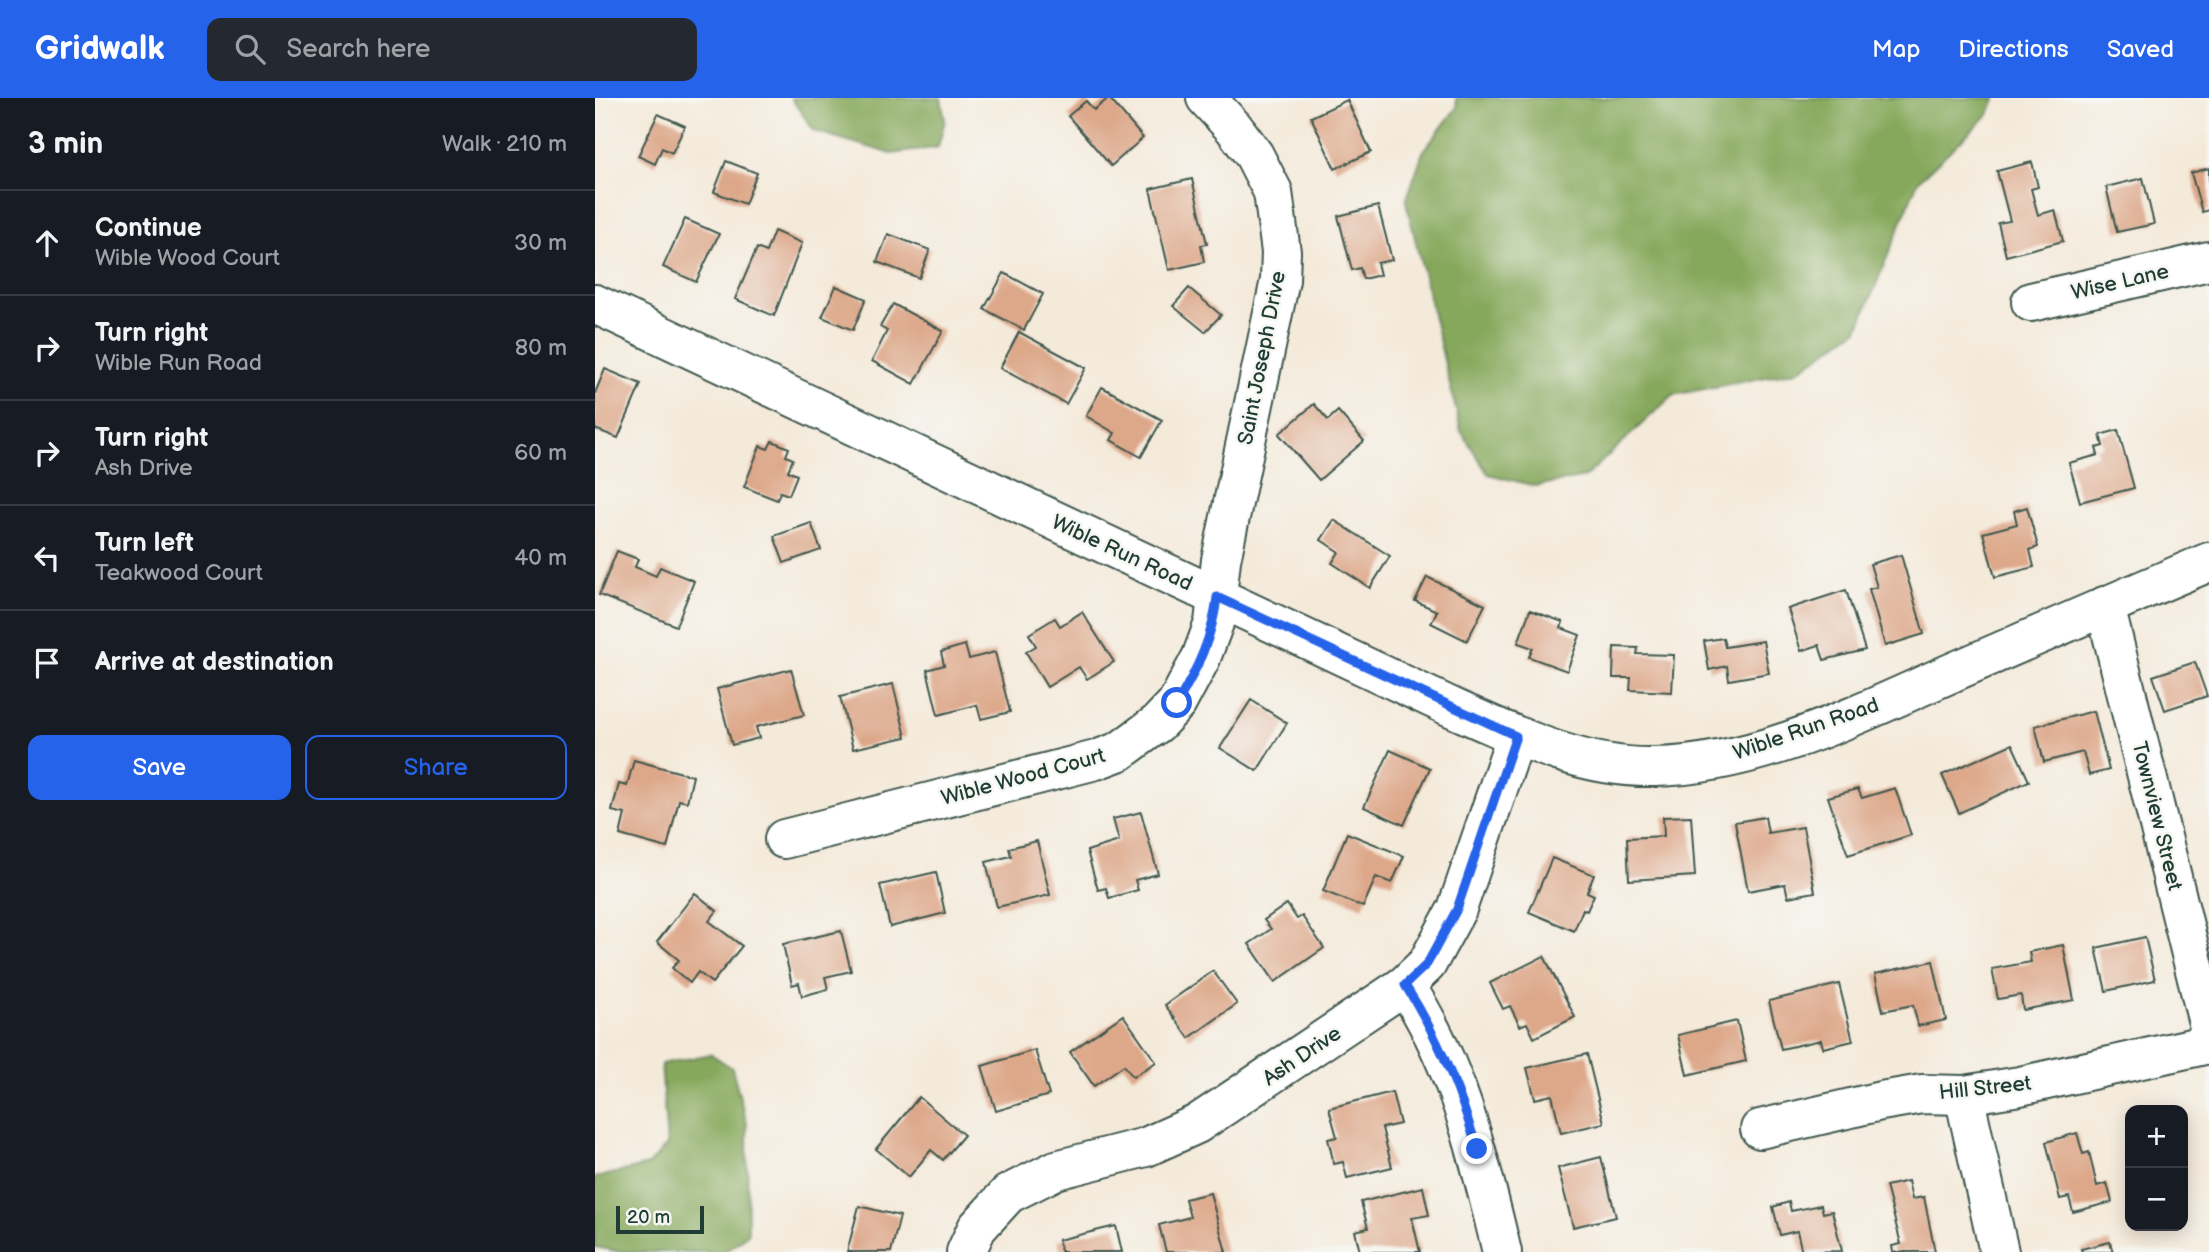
<!DOCTYPE html>
<meta charset="utf-8">
<style>
body{margin:0;font-family:"Balsamiq Sans",sans-serif;background:#242831;color:#f1f3f6}
.controls{position:absolute;right:21px;bottom:21px;display:grid;overflow:hidden;border-radius:14px;box-shadow:0 4px 18px #0003}
.controls button{width:63px;height:63px;display:grid;place-items:center;padding:0;border:0;border-bottom:2px solid #363941;background:#171b24;color:#f1f3f6;font:35px sans-serif}
.scale{position:absolute;left:21px;bottom:18px;width:88px;box-sizing:border-box;padding-left:7px;border:4px solid #1f3d34;border-top:0;font-size:19px;line-height:24px;white-space:nowrap;color:#1f3d34;-webkit-text-stroke:5px #f6f6f2;paint-order:stroke}
.stop{position:absolute;width:21px;height:21px;margin:-16px;border:5px solid #2563eb;border-radius:50%;background:#fff}
.stop.end{background:#2563eb;border-color:#fff;box-shadow:0 2px 7px #0008}
.list{margin:0;padding:0;list-style:none}
h2{display:flex;justify-content:space-between;align-items:center;height:91px;margin:0;padding:0 28px;font-size:30px}
h2 small{font-size:23px;font-weight:400;color:#9ea1a6}
.list li{display:grid;grid-template-columns:46px 1fr auto;gap:21px;align-items:center;box-sizing:border-box;height:105px;padding:0 28px;border-top:2px solid #363941}
.list b{display:block;font-size:26px;white-space:nowrap}
.list p{margin:0;font-size:23px;white-space:nowrap;color:#9ea1a6}
.list em{font-size:23px;font-style:normal;color:#9ea1a6}
.actions{display:flex;gap:14px;padding:21px 28px}
.actions a{flex:1;padding:16px 0;border:2px solid #2563eb;border-radius:14px;text-align:center;font-size:24px;color:#2563eb}
.actions .main{background:#2563eb;color:#fff}
.icon{flex:none;width:38px;height:38px;fill:none;stroke:currentColor;stroke-width:2;stroke-linecap:round;stroke-linejoin:round}
.map{position:relative;flex:none;width:1614px;height:1154px;overflow:hidden}
header{display:flex;align-items:center;gap:42px;box-sizing:border-box;height:98px;padding:0 35px;background:#2563eb;color:#fff}
header strong{font-size:33px}
nav{display:flex;gap:38px;margin-inline-start:auto;font-size:24px}
.search{width:490px;height:63px;background:#242831;display:flex;align-items:center;gap:18px;box-sizing:border-box;padding:0 24px;border-radius:14px;color:#9ea1a6;font-size:26px}
main{display:flex}
aside{flex:1;background:#171b24}
.map>svg:first-child{display:block}
</style>
<header>
<strong>Gridwalk</strong>
<div class="search"><svg class="icon" aria-label="search" viewBox="0 0 24 24"><circle cx="10" cy="10" r="6"/><path d="M15 15l6 6"/></svg>Search here</div>
<nav><a>Map</a><a>Directions</a><a>Saved</a></nav>
</header>
<main>
<aside>
<h2>3 min<small>Walk · 210 m</small></h2>
<ul class="list">
<li><svg class="icon" aria-label="ahead" viewBox="0 0 24 24"><path d="M12 20V5M6 11l6-6 6 6"/></svg><div><b>Continue</b><p>Wible Wood Court</p></div><em>30 m</em></li>
<li><svg class="icon" aria-label="right" viewBox="0 0 24 24"><path d="M7 20v-9h11M14 6l5 5-5 5"/></svg><div><b>Turn right</b><p>Wible Run Road</p></div><em>80 m</em></li>
<li><svg class="icon" aria-label="right" viewBox="0 0 24 24"><path d="M7 20v-9h11M14 6l5 5-5 5"/></svg><div><b>Turn right</b><p>Ash Drive</p></div><em>60 m</em></li>
<li><svg class="icon" aria-label="left" viewBox="0 0 24 24"><path d="M17 20v-9H6M10 6l-5 5 5 5"/></svg><div><b>Turn left</b><p>Teakwood Court</p></div><em>40 m</em></li>
<li><svg class="icon" aria-label="arrive" viewBox="0 0 24 24"><path d="M6 21V4h12l-3 4 3 4H6"/></svg><div><b>Arrive at destination</b></div></li>
</ul>
<div class="actions"><a class="main">Save</a><a>Share</a></div>
</aside>
<div class="map">
<svg width="1614" height="1154" viewBox="0 0 1614 1154">
<rect width="100%" height="100%" fill="#f6f6f2"/>
<filter id="ink" filterUnits="userSpaceOnUse"><feTurbulence type="fractalNoise" baseFrequency=".0143" numOctaves="2"/><feDisplacementMap in="SourceGraphic" scale="14" xChannelSelector="R" yChannelSelector="G"/><feConvolveMatrix kernelMatrix="1 2 1 2 8 2 1 2 1" color-interpolation-filters="sRGB"/></filter>
<filter id="wash" filterUnits="userSpaceOnUse"><feTurbulence type="fractalNoise" baseFrequency=".00686" numOctaves="4" result="noise"/><feDisplacementMap in="SourceGraphic" scale="28" xChannelSelector="R" yChannelSelector="G"/><feGaussianBlur stdDeviation="1.57" result="paint"/><feColorMatrix in="noise" values="0 0 0 0 0 0 0 0 0 0 0 0 0 0 0 0 0 1.4 0 .05"/><feComposite in="paint" operator="in"/></filter>
<g filter="url(#wash)">
<rect width="100%" height="100%" fill="#f4eada"/>
<g fill="#86a85c" stroke="#527248" stroke-width="2">
<polygon points="196,0 346,0 350,22 343,49 297,56 219,33"/>
<polygon points="861,0 1401,0 1393,17 1323,83 1263,231 1202,273 1078,297 990,379 940,388 893,376 866,333 811,103 828,54 862,9"/>
<polygon points="116,956 137,970 152,1026 153,1136 132,1152 125,1154 26,1154 0,1149 0,1080 53,1067 72,1047 66,966"/>
</g>
<g id="blocks">
<g fill="#dda789">
<polygon points="514,0 548,40 516,68 473,18 491,3 499,12"/>
<polygon points="752,2 776,54 740,71 716,19"/>
<polygon points="63,16 90,28 77,55 67,50 60,66 43,58"/>
<polygon points="131,63 162,75 150,106 119,94"/>
<polygon points="1437,64 1443,89 1436,91 1443,117 1460,112 1468,143 1411,158 1403,125 1415,123 1402,73"/>
<polygon points="1614,70 1614,112 1607,114 1596,75"/>
<polygon points="1548,80 1559,126 1522,134 1511,89"/>
<polygon points="597,81 612,146 606,147 609,164 574,172 555,91"/>
<polygon points="783,108 797,162 782,165 785,177 768,181 765,170 757,172 743,118"/>
<polygon points="90,121 124,136 101,184 68,169"/>
<polygon points="179,133 207,145 179,218 140,201 162,150 171,154"/>
<polygon points="293,136 335,152 324,180 282,164"/>
<polygon points="409,175 448,196 429,232 389,211"/>
<polygon points="241,188 271,201 258,232 227,219"/>
<polygon points="594,190 626,217 610,234 578,208"/>
<polygon points="298,206 348,233 319,286 277,263 292,233 285,229"/>
<polygon points="424,234 491,270 471,306 405,270"/>
<polygon points="10,271 46,286 23,340 0,331 0,295"/>
<polygon points="507,289 567,322 546,359 516,342 520,335 491,318"/>
<polygon points="719,306 733,322 743,313 769,343 724,382 684,336"/>
<polygon points="1523,332 1539,390 1485,404 1474,365 1503,357 1501,350 1508,348 1505,337"/>
<polygon points="177,343 194,350 191,358 198,361 193,373 202,377 194,397 185,394 182,402 149,389 165,348 173,351"/>
<polygon points="1432,409 1443,449 1435,452 1439,469 1400,479 1388,435 1422,426 1419,413"/>
<polygon points="739,422 795,458 775,490 737,465 744,454 726,442"/>
<polygon points="216,425 226,452 189,465 179,438"/>
<polygon points="22,453 43,461 40,469 61,478 65,469 99,483 81,528 4,497"/>
<polygon points="1306,457 1329,536 1290,548 1274,491 1282,489 1275,466"/>
<polygon points="832,479 890,507 872,543 836,525 842,513 820,503"/>
<polygon points="1251,492 1270,552 1229,562 1224,547 1206,553 1193,511"/>
<polygon points="935,512 968,524 966,530 985,537 972,573 934,559 938,550 923,545"/>
<polygon points="487,514 519,564 492,581 484,569 452,589 431,554 441,548 434,536 460,520 465,528"/>
<polygon points="1128,540 1130,549 1168,543 1174,575 1134,582 1132,568 1114,572 1109,543"/>
<polygon points="370,547 374,561 400,554 415,614 386,621 382,607 343,617 332,572 349,567 346,554"/>
<polygon points="1019,549 1043,550 1042,556 1079,557 1077,594 1035,592 1036,580 1018,580"/>
<polygon points="1600,564 1612,598 1570,612 1558,578"/>
<polygon points="196,571 209,617 161,629 164,640 137,647 122,591"/>
<polygon points="298,586 311,639 258,651 245,599"/>
<polygon points="656,602 692,625 662,673 625,650"/>
<polygon points="1499,613 1514,672 1494,677 1488,654 1449,664 1440,628"/>
<polygon points="1417,646 1434,683 1364,715 1347,677"/>
<polygon points="795,652 835,670 809,727 769,709"/>
<polygon points="39,662 98,678 92,704 84,702 72,750 25,737 30,716 17,713 24,686 32,688"/>
<polygon points="1300,690 1316,737 1253,757 1233,699 1263,691 1267,700"/>
<polygon points="546,714 563,776 540,782 543,792 514,800 511,790 503,792 492,753 524,743 518,721"/>
<polygon points="1096,718 1100,778 1034,782 1032,740 1069,738 1068,719"/>
<polygon points="1170,719 1173,735 1208,729 1220,794 1193,799 1190,786 1153,793 1140,724"/>
<polygon points="752,735 809,758 797,785 781,779 768,809 728,793"/>
<polygon points="442,743 455,797 402,809 391,764 416,758 414,750"/>
<polygon points="957,760 999,777 992,794 999,797 992,813 988,811 979,833 934,814"/>
<polygon points="341,774 350,815 295,829 285,787"/>
<polygon points="100,795 122,813 114,823 147,848 117,885 103,874 95,885 77,870 84,862 62,844"/>
<polygon points="692,806 702,821 707,818 729,850 680,884 654,846 676,831 669,822"/>
<polygon points="246,833 256,873 230,879 233,891 207,898 204,885 197,887 188,846"/>
<polygon points="1550,839 1560,882 1511,893 1501,850"/>
<polygon points="1468,847 1479,902 1428,912 1426,897 1403,901 1397,871 1436,864 1434,854"/>
<polygon points="949,858 980,919 939,940 932,925 925,928 915,908 908,911 895,885"/>
<polygon points="1338,863 1351,922 1323,928 1318,907 1288,913 1280,876"/>
<polygon points="618,873 642,906 594,940 570,907"/>
<polygon points="1244,886 1258,943 1228,950 1226,942 1186,951 1174,903"/>
<polygon points="528,917 561,964 538,979 529,967 499,988 475,954"/>
<polygon points="1142,923 1151,963 1092,977 1083,937"/>
<polygon points="440,952 454,997 401,1013 387,968"/>
<polygon points="992,956 1009,1025 966,1035 957,997 940,1001 932,970"/>
<polygon points="797,994 805,1026 787,1030 797,1069 752,1080 748,1064 739,1066 733,1041 742,1039 734,1010"/>
<polygon points="324,999 369,1037 348,1062 336,1052 314,1079 281,1051"/>
<polygon points="1482,1035 1488,1056 1494,1054 1502,1088 1512,1085 1517,1104 1478,1114 1474,1099 1465,1101 1451,1044"/>
<polygon points="1006,1059 1021,1119 978,1129 963,1070"/>
<polygon points="1313,1083 1317,1101 1329,1099 1340,1154 1298,1154 1297,1148 1306,1146 1291,1088"/>
<polygon points="828,1089 834,1117 817,1120 825,1154 765,1154 760,1133 773,1130 766,1104"/>
<polygon points="615,1095 631,1154 571,1154 564,1127 595,1119 590,1101"/>
<polygon points="1194,1104 1196,1113 1226,1107 1228,1115 1237,1113 1247,1153 1207,1154 1202,1133 1185,1137 1178,1109"/>
<polygon points="264,1108 305,1118 296,1154 252,1154"/>
<polygon points="521,1128 527,1154 466,1154 463,1142"/>
<polygon points="1515,1144 1518,1154 1487,1154 1486,1151"/>
</g>
</g>
</g>
<g filter="url(#ink)">
<use href="#blocks" fill-opacity="0" stroke="#3f574d" stroke-width="2"/>
<g fill="none" stroke-linecap="round" stroke-linejoin="round">
<g stroke="#3f574d" stroke-width="42">
<g id="minor">
<polyline points="1436,204 1614,163"/>
<path d="M0,206L858,610C921,638 988,671 1060,669C1163,667 1263,616 1356,575C1442,538 1528,500 1614,464"/>
<polyline points="1510,508 1614,929"/>
<polyline points="189,741 501,662 525,653 563,625 582,605 606,560 619,525 626,462 685,182 686,154 678,94 659,57 639,30 611,0"/>
<path d="M810,887C864,969 884,1060 907,1154"/>
<polyline points="1369,997 1404,1154"/>
<polyline points="1165,1031 1286,1003 1327,996 1369,997 1425,988 1614,946"/>
<polyline points="371,1154 382,1130 413,1096 461,1072 551,1049 602,1026 810,887 832,866 862,811 921,638"/>
</g>
</g>
<use href="#minor" stroke="#fff" stroke-width="38"/>
</g>
</g>
<g fill="none" stroke-linecap="round" stroke-linejoin="round" filter="url(#ink)">
<path stroke="#2563eb" stroke-width="9" d="M582,605C602,572 618,538 622,499L921,638L862,811L832,866L810,887C843,938 865,992 882,1051"/>
</g>
<g text-anchor="middle" dominant-baseline="central" stroke-width="5" stroke-linejoin="round" paint-order="stroke">
<g font-size="21" fill="#1f3d34" stroke="#f6f6f2">
<text transform="translate(1525 184) rotate(-13)">Wise Lane</text>
<text transform="translate(667 260) rotate(-79)">Saint Joseph Drive</text>
<text transform="translate(527 455) rotate(25)">Wible Run Road</text>
<text transform="translate(1211 631) rotate(-19)">Wible Run Road</text>
<text transform="translate(428 679) rotate(-15)">Wible Wood Court</text>
<text transform="translate(1562 718) rotate(76)">Townview Street</text>
<text transform="translate(707 958) rotate(-34)">Ash Drive</text>
<text transform="translate(1390 990) rotate(-6)">Hill Street</text>
</g>
</g>
</svg>
<div class="controls">
<button>+</button>
<button>−</button>
</div>
<div class="scale">20 m</div>
<div class="stop" style="left:582px;top:605px"></div>
<div class="stop end" style="left:882px;top:1051px"></div>
</div>
</main>
